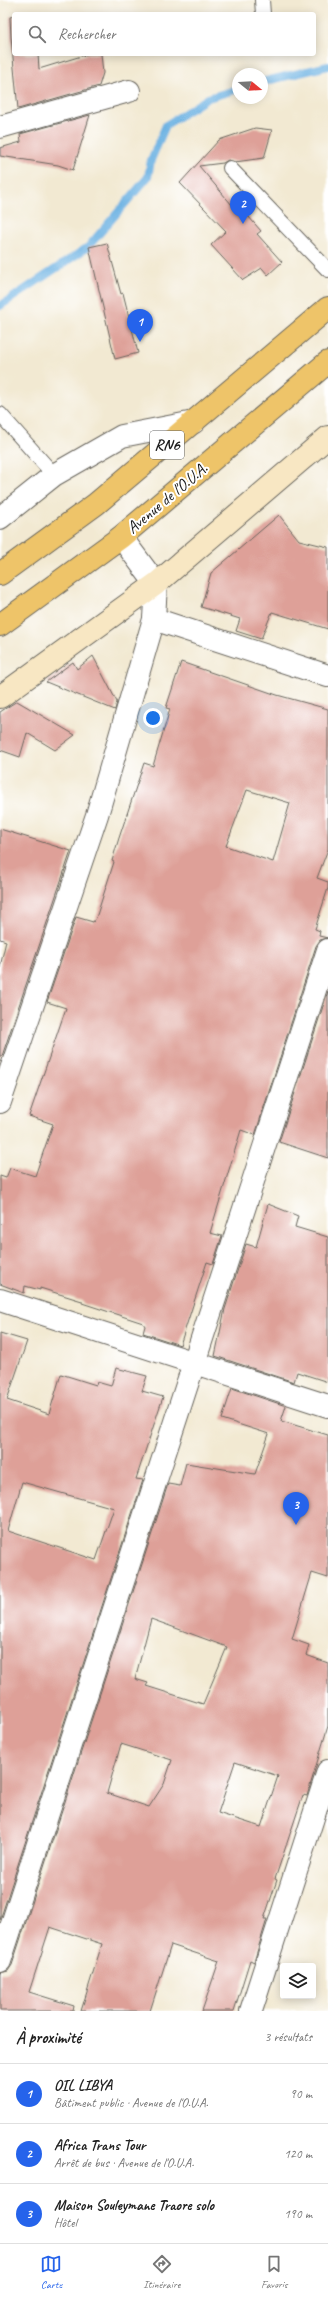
<!DOCTYPE html>
<html lang="fr">
<meta charset="utf-8">
<style>
body{margin:0;font-family:Caveat,sans-serif;background:#f6f6f6;color:#222}
.controls{position:absolute;right:12px;bottom:12px;display:grid;overflow:hidden;border-radius:4px;box-shadow:0 2px 10px #0003}
.controls button{width:36px;height:36px;display:grid;place-items:center;padding:0;border:0;border-bottom:1px solid #e0e0e0;background:#fff;color:#222;font:20px sans-serif}
.compass{position:absolute;left:232px;top:68px;width:36px;height:36px;border-radius:50%;background:#fff;box-shadow:0 2px 10px #0003;rotate:108deg}
.you{position:absolute;left:153px;top:718px;width:14px;height:14px;margin:-10px;border:3px solid #fff;border-radius:50%;background:#1a73e8;box-shadow:0 0 0 6px #1a73e833}
.badge{display:grid;place-items:center;width:26px;height:26px;border-radius:50%;background:#2563eb;color:#fff;font-size:13px;font-weight:700}
.pin{position:absolute;translate:-50% -33px;filter:drop-shadow(0 1px 2px #0008)}
.pin::after{content:'';position:absolute;top:21px;width:14px;height:12px;background:inherit;clip-path:polygon(0 0,100% 0,50% 100%)}
.list{margin:0;padding:0;list-style:none}
h2{display:flex;justify-content:space-between;align-items:center;height:52px;margin:0;padding:0 16px;font-size:17px}
h2 small{font-size:13px;font-weight:400;color:#767676}
.list li{display:grid;grid-template-columns:26px 1fr auto;gap:12px;align-items:center;box-sizing:border-box;height:60px;padding:0 16px;border-top:1px solid #e0e0e0}
.list b{display:block;font-size:15px;white-space:nowrap}
.list p{margin:0;font-size:13px;white-space:nowrap;color:#767676}
.list em{font-size:13px;font-style:normal;color:#767676}
.icon{flex:none;width:22px;height:22px;fill:none;stroke:currentColor;stroke-width:2;stroke-linecap:round;stroke-linejoin:round}
.map{position:relative;flex:none;width:328px;height:2011px;overflow:hidden}
.search{position:absolute;background:#fff;box-shadow:0 2px 10px #0003;left:12px;right:12px;top:12px;height:44px;display:flex;align-items:center;gap:10px;box-sizing:border-box;padding:0 14px;border-radius:4px;color:#767676;font-size:15px}
.sheet{height:232px;background:#fff}
nav{display:flex;justify-content:space-around;align-items:center;box-sizing:border-box;height:56px;border-top:1px solid #e0e0e0;background:#fff;font-size:11px;color:#767676}
nav a{display:grid;justify-items:center;gap:2px}
nav .on{color:#2563eb}
.map>svg:first-child{display:block}
</style>
<div class="map">
<svg width="328" height="2011" viewBox="0 0 328 2011">
<rect width="100%" height="100%" fill="#fff"/>
<filter id="ink" filterUnits="userSpaceOnUse"><feTurbulence type="fractalNoise" baseFrequency=".025" numOctaves="2"/><feDisplacementMap in="SourceGraphic" scale="8" xChannelSelector="R" yChannelSelector="G"/><feConvolveMatrix kernelMatrix="1 2 1 2 8 2 1 2 1" color-interpolation-filters="sRGB"/></filter>
<filter id="wash" filterUnits="userSpaceOnUse"><feTurbulence type="fractalNoise" baseFrequency=".012" numOctaves="4" result="noise"/><feDisplacementMap in="SourceGraphic" scale="16" xChannelSelector="R" yChannelSelector="G"/><feGaussianBlur stdDeviation="0.9" result="paint"/><feColorMatrix in="noise" values="0 0 0 0 0 0 0 0 0 0 0 0 0 0 0 0 0 1.4 0 .05"/><feComposite in="paint" operator="in"/></filter>
<g filter="url(#wash)">
<rect width="100%" height="100%" fill="#f2e9d2"/>
<g fill="none" stroke-linecap="round" stroke-linejoin="round">
<g stroke="#6bb1e2" stroke-width="8">
<polyline points="262,82 328,66"/>
<polyline points="0,306 88,247 148,177 151,160 166,125 208,98 238,89"/>
</g>
</g>
<g id="blocks">
<g fill="#dea098" fill-rule="evenodd">
<polygon points="14,16 14,54 38,54 39,69 88,54 101,54 103,73 99,86 18,109 11,37 10,17"/>
<polygon points="90,115 73,170 58,165 0,156 0,148 21,142 20,134"/>
<polygon points="255,128 272,130 264,158 235,162 228,160 223,163 199,166 243,218 248,216 261,231 257,234 282,262 268,275 262,268 243,280 211,245 226,231 180,183 219,140"/>
<polygon points="107,243 121,294 123,293 138,353 115,359 89,247"/>
<polygon points="279,515 299,540 328,547 328,629 272,612 261,639 236,631 240,619 201,607 211,573"/>
<polygon points="93,656 117,702 115,710 46,682 73,662 77,669"/>
<path d="M181,662L277,695L328,709V849L317,878L328,882V888L315,929L320,931L319,936L328,938L320,940L316,946L255,1135L241,1130L210,1233L222,1236L213,1264L207,1262L180,1345L143,1333L145,1326L143,1323L82,1303V1301L40,1288V1290L25,1286L24,1293L0,1284V1176L6,1178L10,1168L35,1176L53,1124L29,1116L66,1008L47,1002L76,917L93,922L96,918L114,862L112,861L119,838L144,763L153,766L170,709L166,708ZM247,790L290,803L273,862L226,846Z"/>
<polygon points="17,701 75,735 55,750 27,733 20,757 0,750 0,712"/>
<polygon points="0,829 71,851 2,1056 0,1056 0,967 6,941 0,939"/>
<polygon points="328,991 328,1158 279,1142"/>
<polygon points="268,1204 298,1216 295,1227 328,1237 328,1382 297,1372 294,1382 215,1356 225,1309 246,1244 256,1247"/>
<path d="M0,1333L27,1341L7,1400L49,1414L61,1374L96,1385L97,1382L111,1386L116,1368L147,1376L142,1391L163,1397L136,1479L143,1480L0,1920ZM22,1482L114,1508L96,1560L8,1531Z"/>
<path d="M232,1388L286,1406L281,1421L328,1435V1578L312,1573L292,1639L309,1645L306,1655L328,1663V1726L307,1796L303,1795L275,1879L277,1880L264,1919H267L254,1962L250,1960L234,2011H202L219,1961L171,1945L150,2011H81L102,1944L50,1927L29,1992L74,2006L73,2011H0V1973L8,1971L12,1965L168,1484L180,1486L186,1463L255,1474L269,1434L222,1419ZM151,1619L227,1647L203,1704L146,1686L148,1683L135,1679ZM121,1744L172,1760L164,1784L149,1807L107,1793ZM235,1762L278,1776L261,1827L218,1813Z"/>
</g>
</g>
</g>
<g filter="url(#ink)">
<use href="#blocks" fill-opacity="0" stroke="#67645c" stroke-width="1"/>
<g fill="none" stroke-linecap="round" stroke-linejoin="round">
<g stroke="#67645c" stroke-width="16">
<g id="lane">
<polyline points="262,0 263,14"/>
<polyline points="230,168 328,270"/>
<polyline points="0,414 54,475"/>
</g>
</g>
<g stroke="#67645c" stroke-width="24">
<g id="street">
<polyline points="0,127 129,91"/>
<polyline points="0,518 54,475 122,436 194,422"/>
<polyline points="154,619 328,676"/>
<polyline points="0,1102 97,815 154,619 156,584 121,537"/>
<polyline points="0,1300 328,1406"/>
<polyline points="0,1961 328,950"/>
<polyline points="251,2011 328,1771"/>
</g>
</g>
<g stroke="#67645c" stroke-width="24">
<polyline id="secondary" points="0,697 156,584 328,437"/>
</g>
<g stroke="#67645c" stroke-width="24">
<g id="highway">
<polyline points="0,574 96,504 328,308"/>
<polyline points="0,625 121,537 328,362"/>
</g>
</g>
<use href="#lane" stroke="#fff" stroke-width="14"/>
<use href="#street" stroke="#fff" stroke-width="22"/>
<use href="#secondary" stroke="#f8e7c3" stroke-width="22"/>
<use href="#highway" stroke="#eec469" stroke-width="22"/>
</g>
</g>
<g text-anchor="middle" dominant-baseline="central" stroke-width="4" stroke-linejoin="round" paint-order="stroke">
<rect fill="#fff" stroke="#606060" stroke-width="1" x="150" y="431" width="34" height="28" rx="3"/>
<g font-size="16" font-weight="bold" fill="#1c1c1c">
<text x="167" y="445">RN6</text>
</g>
<g font-size="17" fill="#1c1c1c" stroke="#fff">
<text transform="translate(167 498) rotate(-40)">Avenue de l'O.U.A.</text>
</g>
</g>
</svg>
<div class="controls">
<button><svg class="icon" aria-label="layers" viewBox="0 0 24 24"><path d="M12 4l9 5-9 5-9-5zM3 14l9 5 9-5"/></svg></button>
</div>
<svg class="compass" viewBox="-18 -18 36 36"><path d="M0-13l5 13h-10z" fill="#e53935"/><path d="M0 13l5-13h-10z" fill="#767676"/></svg>
<div class="you"></div>
<div class="pin badge" style="left:140px;top:342px">1</div>
<div class="pin badge" style="left:243px;top:224px">2</div>
<div class="pin badge" style="left:296px;top:1525px">3</div>
<div class="search"><svg class="icon" aria-label="search" viewBox="0 0 24 24"><circle cx="10" cy="10" r="6"/><path d="M15 15l6 6"/></svg>Rechercher</div>
</div>
<section class="sheet">
<h2>À proximité<small>3 résultats</small></h2>
<ul class="list">
<li><span class="badge">1</span><div><b>OIL LIBYA</b><p>Bâtiment public · Avenue de l'O.U.A.</p></div><em>90 m</em></li>
<li><span class="badge">2</span><div><b>Africa Trans Tour</b><p>Arrêt de bus · Avenue de l'O.U.A.</p></div><em>120 m</em></li>
<li><span class="badge">3</span><div><b>Maison Souleymane Traore solo</b><p>Hôtel</p></div><em>190 m</em></li>
</ul>
</section>
<nav>
<a class="on"><svg class="icon" aria-label="map" viewBox="0 0 24 24"><path d="M3 6l6-2 6 2 6-2v14l-6 2-6-2-6 2zM9 4v14M15 6v14"/></svg>Carte</a>
<a><svg class="icon" aria-label="directions" viewBox="0 0 24 24"><path d="M12 3l9 9-9 9-9-9zM9 14v-3h6M13 9l2 2-2 2"/></svg>Itinéraire</a>
<a><svg class="icon" aria-label="saved" viewBox="0 0 24 24"><path d="M7 4h10v16l-5-4-5 4z"/></svg>Favoris</a>
</nav>
